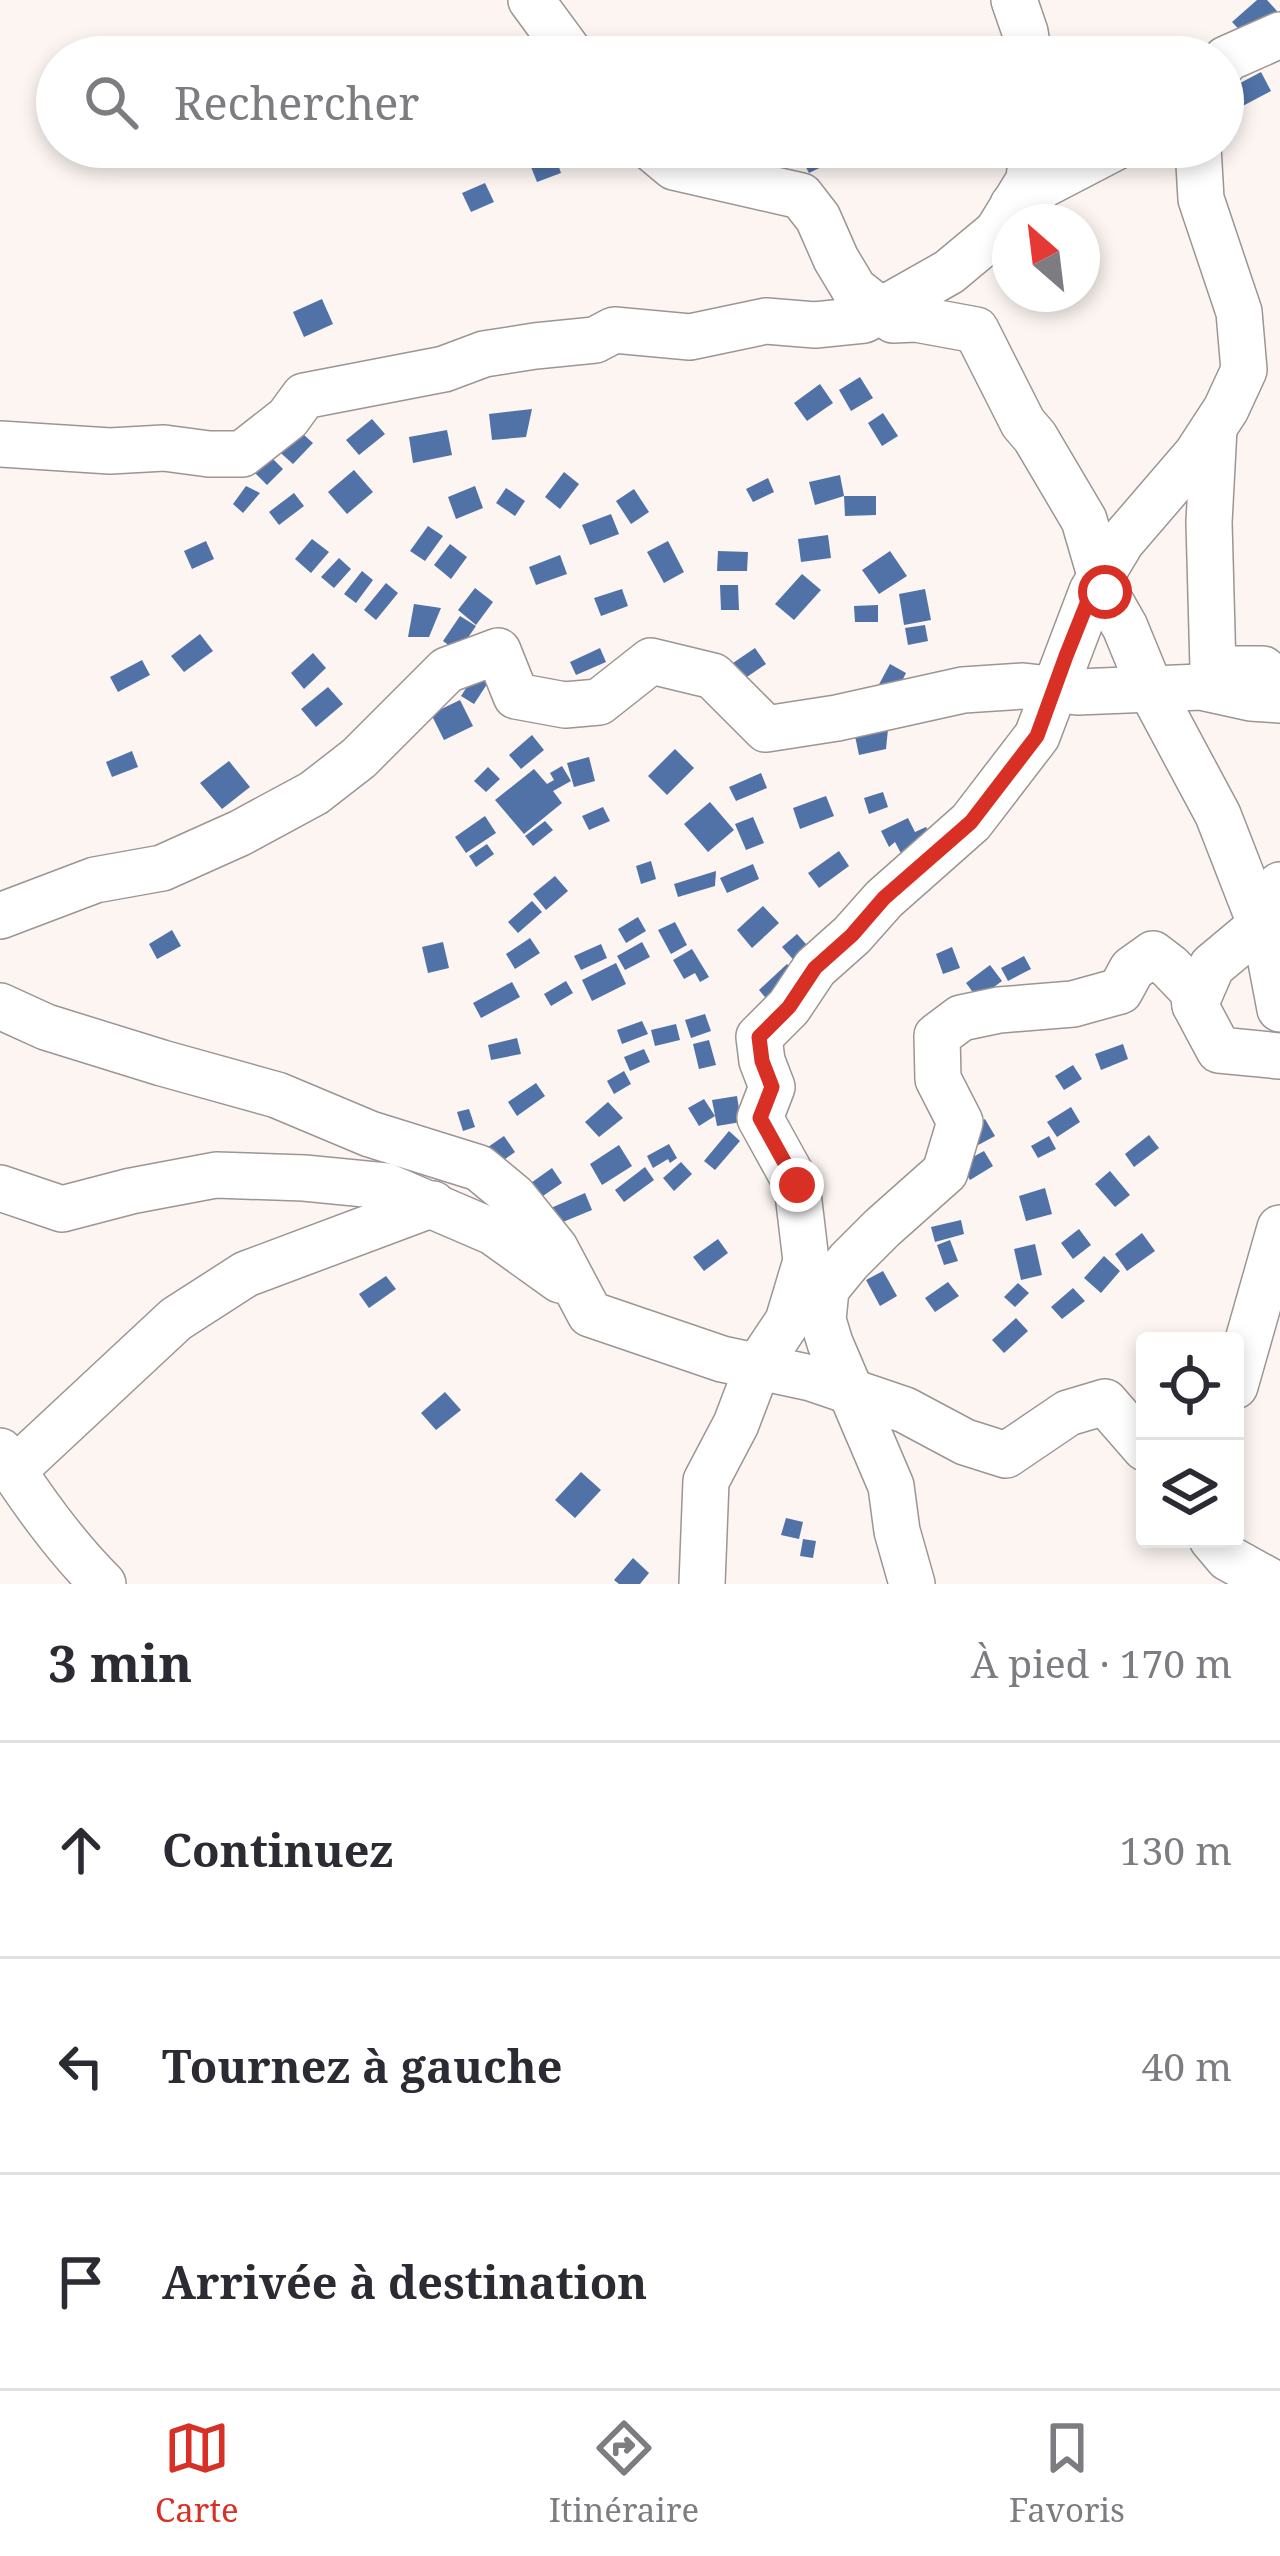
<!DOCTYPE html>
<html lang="fr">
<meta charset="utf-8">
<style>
body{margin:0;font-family:"Noto Serif",serif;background:#f2f2f3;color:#2b2b33}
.controls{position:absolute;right:36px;bottom:36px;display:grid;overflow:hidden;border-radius:12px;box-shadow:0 6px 18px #0003}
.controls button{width:108px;height:108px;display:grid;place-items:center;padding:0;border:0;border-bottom:3px solid #e1e1e2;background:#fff;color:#2b2b33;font:60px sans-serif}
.compass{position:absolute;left:992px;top:204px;width:108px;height:108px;border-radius:50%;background:#fff;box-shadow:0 6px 18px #0003;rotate:332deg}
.stop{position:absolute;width:36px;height:36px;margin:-27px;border:9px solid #d93025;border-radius:50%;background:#fff}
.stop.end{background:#d93025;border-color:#fff;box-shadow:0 3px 12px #0008}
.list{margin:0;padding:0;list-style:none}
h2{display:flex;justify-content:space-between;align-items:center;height:156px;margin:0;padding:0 48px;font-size:51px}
h2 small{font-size:39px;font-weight:400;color:#7c7c81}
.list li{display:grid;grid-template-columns:78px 1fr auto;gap:36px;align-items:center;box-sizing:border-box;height:216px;padding:0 48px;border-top:3px solid #e1e1e2}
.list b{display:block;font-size:45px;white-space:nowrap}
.list em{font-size:39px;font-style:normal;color:#7c7c81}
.icon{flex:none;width:66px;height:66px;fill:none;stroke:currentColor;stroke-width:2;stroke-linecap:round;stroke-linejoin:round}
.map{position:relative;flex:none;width:1280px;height:1584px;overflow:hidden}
.search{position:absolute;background:#fff;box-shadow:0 6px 18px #0003;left:36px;right:36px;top:36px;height:132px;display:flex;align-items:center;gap:30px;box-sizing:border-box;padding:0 42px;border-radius:66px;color:#7c7c81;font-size:45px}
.sheet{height:804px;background:#fff}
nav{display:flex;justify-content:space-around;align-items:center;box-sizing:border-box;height:168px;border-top:3px solid #e1e1e2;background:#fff;font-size:33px;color:#7c7c81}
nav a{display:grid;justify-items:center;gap:6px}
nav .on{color:#d93025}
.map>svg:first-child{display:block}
</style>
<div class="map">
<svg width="1280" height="1584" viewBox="0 0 1280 1584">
<rect width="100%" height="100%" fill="#fcf5f2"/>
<g fill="#5172a7">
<polygon points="1257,0 1267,0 1277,11 1247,38 1232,22"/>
<polygon points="1261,72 1271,91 1237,109 1227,90"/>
<polygon points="817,147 832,147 838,159 809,173 800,156"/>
<polygon points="915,147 938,147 942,154 918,168 908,151"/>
<polygon points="554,153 561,173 537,182 529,162"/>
<polygon points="485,183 494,202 471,212 462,193"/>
<polygon points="322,299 333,324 304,337 293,312"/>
<polygon points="860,377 873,398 851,411 839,390"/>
<polygon points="820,384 833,403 807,421 794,403"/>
<polygon points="532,409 526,437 492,440 489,414"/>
<polygon points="883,413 898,436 882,446 868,423"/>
<polygon points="372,419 385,434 359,455 346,440"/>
<polygon points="294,426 313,443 293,464 274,447"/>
<polygon points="447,430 452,455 413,463 409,437"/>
<polygon points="269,455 283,469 267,485 253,471"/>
<polygon points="354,470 373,492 347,514 328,492"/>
<polygon points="564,472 579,484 560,509 545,497"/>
<polygon points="840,475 844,496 815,505 809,482"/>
<polygon points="768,478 774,492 753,502 746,489"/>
<polygon points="246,486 260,493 243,513 233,504"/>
<polygon points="475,486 483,508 456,519 448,497"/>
<polygon points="506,488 525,501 515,516 496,503"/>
<polygon points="634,489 649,512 631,524 616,501"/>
<polygon points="294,493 304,506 279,525 269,512"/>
<polygon points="844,496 876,496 876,515 845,516"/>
<polygon points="611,514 619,534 590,545 582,525"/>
<polygon points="428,526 443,536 425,561 410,551"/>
<polygon points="828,535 831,558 801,562 798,539"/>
<polygon points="312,539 329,552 311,573 295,559"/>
<polygon points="206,541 214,559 192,569 184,551"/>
<polygon points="668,541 684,572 664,583 647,552"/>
<polygon points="450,544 467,557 451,579 434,565"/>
<polygon points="718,551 748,552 747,571 717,571"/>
<polygon points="890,551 907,576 879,594 862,570"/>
<polygon points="560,555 567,574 536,585 529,567"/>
<polygon points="339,558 351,569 334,588 321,577"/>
<polygon points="362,571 373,580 356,603 344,594"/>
<polygon points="802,574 821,590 794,620 775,604"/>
<polygon points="386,583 398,593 376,620 364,610"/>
<polygon points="720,585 738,585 739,610 721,610"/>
<polygon points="475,588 493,602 476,625 458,610"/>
<polygon points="622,589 628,606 601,616 594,598"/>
<polygon points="925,589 931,620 904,625 899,594"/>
<polygon points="414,604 441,608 429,637 408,637"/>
<polygon points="878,605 878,622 855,622 854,606"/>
<polygon points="460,616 476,626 458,652 443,641"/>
<polygon points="925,625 928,641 908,645 905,628"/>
<polygon points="200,634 213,651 184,672 171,656"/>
<polygon points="600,648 606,662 576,675 570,662"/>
<polygon points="755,648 766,664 744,679 733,663"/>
<polygon points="313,653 326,668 304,689 291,673"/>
<polygon points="142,660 150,675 118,692 110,677"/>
<polygon points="482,663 495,672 474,704 461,696"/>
<polygon points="890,664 906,673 894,697 877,688"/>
<polygon points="328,687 343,704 316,727 301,709"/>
<polygon points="460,700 473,726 444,740 431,714"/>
<polygon points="888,729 886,749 859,755 855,736"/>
<polygon points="532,735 544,750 521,769 509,755"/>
<polygon points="675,749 694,768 667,795 648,776"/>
<polygon points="132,751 138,767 112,777 106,762"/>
<polygon points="589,757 595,781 574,787 567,763"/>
<polygon points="229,761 250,787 222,809 200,783"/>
<polygon points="562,766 571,781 553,791 562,803 524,834 495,800 534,769 547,784 554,780 550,773"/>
<polygon points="488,767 500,779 486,792 474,781"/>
<polygon points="761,773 767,788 736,801 729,787"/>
<polygon points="883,792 888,807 869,814 864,798"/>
<polygon points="826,796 834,816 800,829 793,808"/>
<polygon points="710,802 734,830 708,852 684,824"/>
<polygon points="603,807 610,821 589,830 582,816"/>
<polygon points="485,816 496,833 466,853 455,837"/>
<polygon points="753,817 764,843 746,850 735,824"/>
<polygon points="908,818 915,832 926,827 935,844 904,859 895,842 889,847 881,831"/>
<polygon points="545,821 553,830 533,846 525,836"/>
<polygon points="487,844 494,854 476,867 469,856"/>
<polygon points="839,851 849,866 819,888 808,873"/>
<polygon points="651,861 656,879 641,884 636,866"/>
<polygon points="753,864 759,879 727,893 720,878"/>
<polygon points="716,871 715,886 678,897 674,884"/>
<polygon points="555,876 568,891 546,910 533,894"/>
<polygon points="532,901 542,912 518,933 508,922"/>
<polygon points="763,906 779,923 752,948 737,930"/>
<polygon points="638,917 646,931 626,943 618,929"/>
<polygon points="675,922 687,945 671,954 658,930"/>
<polygon points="172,930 181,946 157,959 149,944"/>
<polygon points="797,934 822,962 807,975 782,947"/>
<polygon points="530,938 540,953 515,969 506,954"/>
<polygon points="443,942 449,968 428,973 422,947"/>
<polygon points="642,942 650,957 625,970 617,956"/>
<polygon points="601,944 607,958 581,970 574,956"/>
<polygon points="952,947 960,968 943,974 936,954"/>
<polygon points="692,949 709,977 700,982 695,973 684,979 673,960"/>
<polygon points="1024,956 1031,969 1008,981 1001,968"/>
<polygon points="616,963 626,984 592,1001 582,980"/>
<polygon points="787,964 798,976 770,1003 759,990"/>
<polygon points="990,965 1002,981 978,999 966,983"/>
<polygon points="566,981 573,993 551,1006 544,994"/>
<polygon points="512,982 520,997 481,1018 473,1003"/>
<polygon points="705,1014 711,1031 691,1038 685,1020"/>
<polygon points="642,1021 648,1034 622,1044 617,1030"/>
<polygon points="676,1024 680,1040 655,1046 651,1030"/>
<polygon points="517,1038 521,1054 491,1060 488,1045"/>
<polygon points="709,1040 716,1065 699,1069 693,1044"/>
<polygon points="1123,1044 1128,1059 1101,1070 1095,1054"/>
<polygon points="644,1049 650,1062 630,1071 624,1057"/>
<polygon points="1073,1065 1082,1079 1064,1090 1055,1076"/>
<polygon points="624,1071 631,1084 614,1094 607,1081"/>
<polygon points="536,1083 545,1096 517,1116 508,1102"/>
<polygon points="737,1096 741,1122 717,1126 712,1100"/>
<polygon points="704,1099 715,1116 699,1126 688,1108"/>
<polygon points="608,1102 623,1118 599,1137 585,1122"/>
<polygon points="1071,1107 1080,1122 1057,1137 1047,1122"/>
<polygon points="469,1109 475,1127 463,1131 457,1112"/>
<polygon points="985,1119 995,1136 967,1151 958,1134"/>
<polygon points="729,1131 740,1141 715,1170 704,1161"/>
<polygon points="1149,1135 1159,1148 1134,1167 1125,1154"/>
<polygon points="504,1136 515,1152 486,1173 475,1156"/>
<polygon points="1049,1136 1056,1149 1038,1158 1031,1146"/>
<polygon points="669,1144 677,1158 670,1163 668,1159 653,1168 647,1156"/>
<polygon points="619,1145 632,1166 602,1185 590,1164"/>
<polygon points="984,1151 993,1166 970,1180 960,1164"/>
<polygon points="681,1162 692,1174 674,1191 663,1178"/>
<polygon points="645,1167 654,1180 624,1202 615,1190"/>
<polygon points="552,1168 562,1183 531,1204 521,1190"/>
<polygon points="1110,1171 1130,1195 1115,1207 1095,1184"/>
<polygon points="1045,1188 1052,1214 1026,1221 1019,1196"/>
<polygon points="585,1193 592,1210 558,1224 551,1208"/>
<polygon points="961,1220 964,1234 935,1242 931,1227"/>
<polygon points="1079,1229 1091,1245 1073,1259 1061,1243"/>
<polygon points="1142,1233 1155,1251 1127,1271 1115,1254"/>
<polygon points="718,1239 728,1253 704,1271 693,1257"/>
<polygon points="950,1240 958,1261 944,1265 937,1245"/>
<polygon points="1035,1244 1042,1275 1021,1280 1014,1249"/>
<polygon points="1104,1256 1120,1271 1101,1293 1084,1278"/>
<polygon points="883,1271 897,1296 880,1306 866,1280"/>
<polygon points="386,1276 396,1289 369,1308 359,1294"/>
<polygon points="948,1282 959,1296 935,1312 925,1298"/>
<polygon points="1018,1283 1029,1293 1015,1307 1004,1297"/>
<polygon points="1073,1288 1085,1301 1062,1319 1051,1307"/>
<polygon points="1016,1318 1028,1331 1004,1353 992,1340"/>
<polygon points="445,1392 461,1410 436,1430 421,1413"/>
<polygon points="581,1472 601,1490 575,1518 555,1500"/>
<polygon points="786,1518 803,1522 799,1539 781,1535"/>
<polygon points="803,1539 816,1541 813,1558 800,1556"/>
<polygon points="633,1558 649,1573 640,1584 619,1584 614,1580"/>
</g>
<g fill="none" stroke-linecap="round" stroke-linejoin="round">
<g stroke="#9c9593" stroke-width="48">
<g id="minor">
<polyline points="531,0 573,57"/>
<polyline points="1014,0 1025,32 1029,57"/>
<polyline points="1223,64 1226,59 1280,35"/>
<polyline points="650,147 674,167 801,196 818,218 836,259 854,289 893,320 916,319 976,330 1023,423 1035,437 1084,520 1105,592 1125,627 1150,688 1218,815 1267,941 1280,1009"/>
<polyline points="1013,205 1045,184 1116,147"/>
<polyline points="1214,428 1209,522 1213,669 1263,669"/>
<polyline points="0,444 110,451 164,448 209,454 242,454 288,418 304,396 444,369 484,354 535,346 595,340 614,330 690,337 766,321 815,325 864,320 949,272 997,232 1029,180 1032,147"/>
<polyline points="0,916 95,880 162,868 240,833 314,793 359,758 447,670 498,651 516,696 565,705 599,702 651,661 713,676 766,729 837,718 963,690 1023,686 1077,692 1201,687 1251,698 1280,700"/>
<polyline points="1195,1005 1212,966 1261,925 1280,885"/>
<polyline points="0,1006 46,1027 162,1063 277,1095 370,1134 479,1168 514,1197 555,1248 590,1314 722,1359 811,1378 905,1410 965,1442 1006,1455 1068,1413 1105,1402 1145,1448"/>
<polyline points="0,1188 62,1209 131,1191 216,1175 304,1178 386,1186 493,1232 560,1280"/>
<polyline points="1235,1386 1280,1228"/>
<path d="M0,1451C31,1498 63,1544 103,1584"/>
<polyline points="13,1471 176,1319 246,1274 433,1204"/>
<polyline points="1212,1539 1228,1558 1275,1584"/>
<polyline points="702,1584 706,1481 736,1424 758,1366 788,1321 806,1261 797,1185 760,1118 772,1087 762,1061 759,1037 789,1007 815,968 852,935 884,899 971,822 1037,736 1092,591 1122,541 1196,455 1226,409 1244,370 1239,312 1201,199 1198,147"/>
<polyline points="912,1584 897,1531 891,1486 830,1343 823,1320 826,1289 849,1261 882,1228 945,1172 960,1122 938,1079 937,1036 961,1018 999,1010 1073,1004 1120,991 1132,969 1153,954 1170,967 1193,991 1195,1005 1219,1050 1280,1056"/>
</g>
</g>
<use href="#minor" stroke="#fff" stroke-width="45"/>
</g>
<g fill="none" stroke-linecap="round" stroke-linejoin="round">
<polyline stroke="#d93025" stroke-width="15" points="797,1185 760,1118 772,1087 762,1061 759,1037 789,1007 815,968 852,935 884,898 971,822 1037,736 1066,656 1092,591 1101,577 1105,592"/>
</g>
</svg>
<div class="controls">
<button><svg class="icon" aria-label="locate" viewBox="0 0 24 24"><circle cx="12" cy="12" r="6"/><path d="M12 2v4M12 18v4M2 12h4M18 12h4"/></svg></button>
<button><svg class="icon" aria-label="layers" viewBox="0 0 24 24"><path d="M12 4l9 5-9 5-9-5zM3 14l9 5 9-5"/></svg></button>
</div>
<svg class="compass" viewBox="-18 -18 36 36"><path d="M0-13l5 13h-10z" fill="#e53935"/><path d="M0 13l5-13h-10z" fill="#7c7c81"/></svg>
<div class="stop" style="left:1105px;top:592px"></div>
<div class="stop end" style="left:797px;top:1185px"></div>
<div class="search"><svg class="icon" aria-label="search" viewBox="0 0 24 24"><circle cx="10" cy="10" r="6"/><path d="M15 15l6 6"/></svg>Rechercher</div>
</div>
<section class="sheet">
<h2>3 min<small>À pied · 170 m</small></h2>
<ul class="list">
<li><svg class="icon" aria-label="ahead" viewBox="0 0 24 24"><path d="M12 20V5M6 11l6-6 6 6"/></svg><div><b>Continuez</b></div><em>130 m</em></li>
<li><svg class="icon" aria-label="left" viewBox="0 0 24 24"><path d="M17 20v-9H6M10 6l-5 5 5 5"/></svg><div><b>Tournez à gauche</b></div><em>40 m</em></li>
<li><svg class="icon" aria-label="arrive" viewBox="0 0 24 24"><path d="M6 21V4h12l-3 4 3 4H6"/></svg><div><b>Arrivée à destination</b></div></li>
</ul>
</section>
<nav>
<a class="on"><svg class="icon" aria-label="map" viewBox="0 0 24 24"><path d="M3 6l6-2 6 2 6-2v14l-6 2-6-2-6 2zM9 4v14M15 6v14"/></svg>Carte</a>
<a><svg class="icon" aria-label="directions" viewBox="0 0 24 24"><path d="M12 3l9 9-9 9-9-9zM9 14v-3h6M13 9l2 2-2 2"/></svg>Itinéraire</a>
<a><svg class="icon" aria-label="saved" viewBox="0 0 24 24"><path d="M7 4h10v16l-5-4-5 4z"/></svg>Favoris</a>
</nav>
